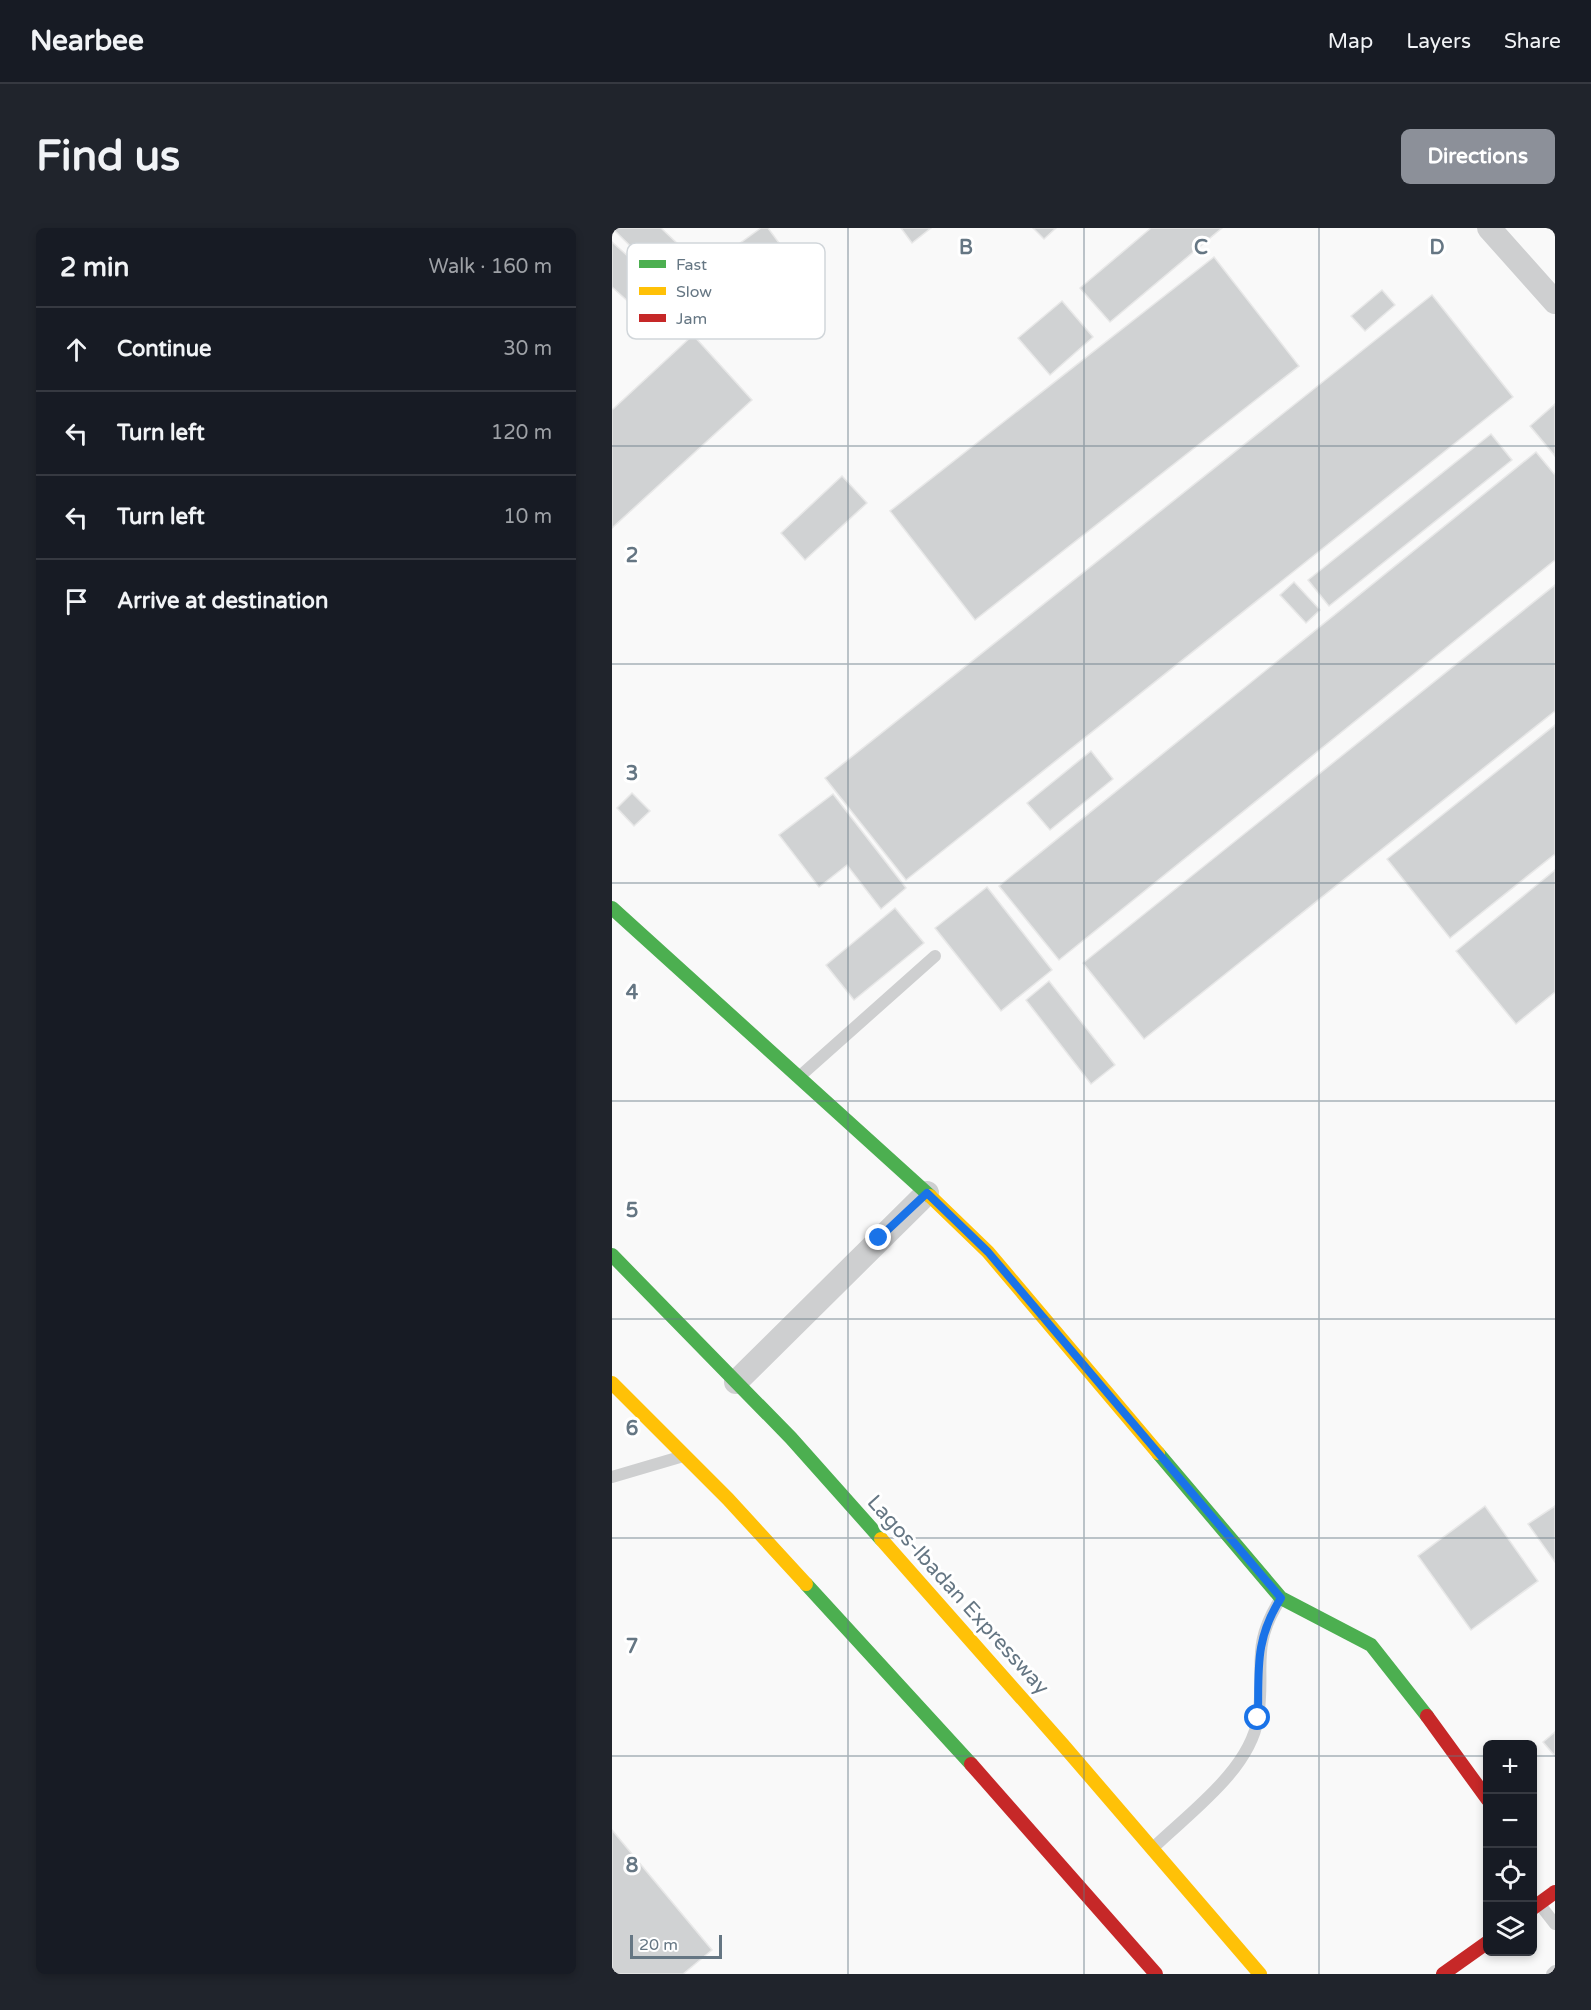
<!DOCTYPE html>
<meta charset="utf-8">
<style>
body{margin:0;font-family:"Varela Round",sans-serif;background:#20242c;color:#f1f3f6}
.controls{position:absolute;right:18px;bottom:18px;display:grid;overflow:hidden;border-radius:9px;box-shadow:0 3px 9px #0003}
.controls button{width:54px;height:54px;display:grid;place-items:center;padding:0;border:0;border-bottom:2px solid #363941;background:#171b24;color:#f1f3f6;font:30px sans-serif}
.scale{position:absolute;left:18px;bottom:15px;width:92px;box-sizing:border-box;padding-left:6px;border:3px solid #657683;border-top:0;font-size:16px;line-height:21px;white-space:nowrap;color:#657683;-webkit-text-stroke:4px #fff;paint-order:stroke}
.stop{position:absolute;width:18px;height:18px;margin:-14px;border:4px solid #1a73e8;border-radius:50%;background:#fff}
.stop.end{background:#1a73e8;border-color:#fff;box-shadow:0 2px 6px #0008}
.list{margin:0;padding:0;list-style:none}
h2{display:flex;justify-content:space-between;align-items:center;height:78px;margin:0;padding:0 24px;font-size:26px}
h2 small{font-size:20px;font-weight:400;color:#9ea1a6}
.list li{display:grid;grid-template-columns:39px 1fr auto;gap:18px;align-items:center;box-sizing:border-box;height:84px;padding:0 24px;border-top:2px solid #363941}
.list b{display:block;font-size:22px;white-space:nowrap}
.list em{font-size:20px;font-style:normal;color:#9ea1a6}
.icon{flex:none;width:33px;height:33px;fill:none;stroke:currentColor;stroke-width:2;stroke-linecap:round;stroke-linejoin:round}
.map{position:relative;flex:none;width:943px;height:1746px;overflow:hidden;border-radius:9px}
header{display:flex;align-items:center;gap:36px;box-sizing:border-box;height:84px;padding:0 30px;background:#171b24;border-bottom:2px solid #363941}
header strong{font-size:28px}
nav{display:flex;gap:33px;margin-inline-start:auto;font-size:21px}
.intro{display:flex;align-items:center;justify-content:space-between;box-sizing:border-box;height:144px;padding:0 36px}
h1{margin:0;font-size:42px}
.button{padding:15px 27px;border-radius:9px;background:#8c9099;color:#fff;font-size:21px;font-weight:700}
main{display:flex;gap:36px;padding:0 36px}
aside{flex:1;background:#171b24;border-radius:9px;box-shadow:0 3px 9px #0003}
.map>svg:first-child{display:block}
</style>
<header>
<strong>Nearbee</strong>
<nav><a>Map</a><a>Layers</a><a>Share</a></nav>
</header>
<div class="intro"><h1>Find us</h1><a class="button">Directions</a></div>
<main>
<aside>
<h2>2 min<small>Walk · 160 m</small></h2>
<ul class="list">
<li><svg class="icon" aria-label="ahead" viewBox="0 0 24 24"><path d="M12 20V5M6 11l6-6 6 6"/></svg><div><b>Continue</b></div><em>30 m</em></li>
<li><svg class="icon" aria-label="left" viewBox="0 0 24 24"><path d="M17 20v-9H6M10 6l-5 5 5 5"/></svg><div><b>Turn left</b></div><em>120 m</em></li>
<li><svg class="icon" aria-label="left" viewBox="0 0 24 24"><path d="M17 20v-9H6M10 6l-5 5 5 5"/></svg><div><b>Turn left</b></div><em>10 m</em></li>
<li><svg class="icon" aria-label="arrive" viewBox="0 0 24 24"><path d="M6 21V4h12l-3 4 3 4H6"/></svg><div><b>Arrive at destination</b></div></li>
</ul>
</aside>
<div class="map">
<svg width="943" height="1746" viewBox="0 0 943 1746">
<rect width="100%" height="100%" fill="#f9f9f9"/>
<g fill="#d0d2d3" stroke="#e8e8e8" stroke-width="1.5">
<polygon points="0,0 49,0 88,37 64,63"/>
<polygon points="149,0 156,0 170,19 130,48 113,26"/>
<polygon points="289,0 319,0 300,15"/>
<polygon points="421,0 444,0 432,11"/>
<polygon points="539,0 610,0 498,94 468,60"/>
<polygon points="0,14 73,79 50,104 0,59"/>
<polygon points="602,29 687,138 363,392 278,283"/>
<polygon points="770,62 783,77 753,103 739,88"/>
<polygon points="820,67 901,169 294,652 213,550"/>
<polygon points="450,73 481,109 438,147 406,110"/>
<polygon points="81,107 140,172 0,300 0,182"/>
<polygon points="943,176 943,228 918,198"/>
<polygon points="879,206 900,232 717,378 696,352"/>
<polygon points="924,224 943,247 943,332 447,732 387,658"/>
<polygon points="230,248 255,275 193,332 169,305"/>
<polygon points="682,354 708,382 694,395 668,367"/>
<polygon points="943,357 943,483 532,811 471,735"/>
<polygon points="943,497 943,626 838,710 775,631"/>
<polygon points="479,523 501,551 438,602 415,575"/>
<polygon points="20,565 38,583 22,598 5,580"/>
<polygon points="221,566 294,660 269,681 235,637 207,659 167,607"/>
<polygon points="943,642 943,764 904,796 844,723"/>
<polygon points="375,659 440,742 389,783 323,700"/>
<polygon points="283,680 312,715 242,772 214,737"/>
<polygon points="437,753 503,837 479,856 414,772"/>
<polygon points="873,1278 926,1353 859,1402 806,1328"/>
<polygon points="943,1278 943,1334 916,1296"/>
<polygon points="943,1504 943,1528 931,1514"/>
<polygon points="0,1602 100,1722 71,1746 0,1746"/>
</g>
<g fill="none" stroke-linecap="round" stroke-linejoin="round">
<g stroke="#cecfd0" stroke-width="12">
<polyline points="187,849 323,728"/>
<polyline points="0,1249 68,1229"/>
<path d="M541,1620C577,1585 638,1542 646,1490C654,1439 637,1420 669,1370"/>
<polyline points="929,1678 943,1696"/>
<polyline points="940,1746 943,1743"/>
</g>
<g stroke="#cecfd0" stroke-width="24">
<polyline points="877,0 943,74"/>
<polyline points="124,1154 315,965"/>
</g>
<g stroke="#4caf50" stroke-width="14">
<polyline points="0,680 318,968"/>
<polyline points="0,1027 179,1210 269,1311"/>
<polyline points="546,1225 669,1370 759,1417 815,1488"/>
<polyline points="194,1356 359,1536"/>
</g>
<g stroke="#ffc107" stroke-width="14">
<polyline points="318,968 376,1024 546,1225"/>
<polyline points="0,1155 116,1271 194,1356"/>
<polyline points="269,1311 451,1517 648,1746"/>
</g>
<g stroke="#c62828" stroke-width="14">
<polyline points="815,1488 876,1572"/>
<polyline points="359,1536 544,1746"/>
<polyline points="921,1680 943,1664"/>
<polyline points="831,1746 876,1714"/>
</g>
</g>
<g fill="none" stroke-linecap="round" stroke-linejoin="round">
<path stroke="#1a73e8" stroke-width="8" d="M267,1010L315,965L376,1024L669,1370C642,1412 647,1443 646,1490"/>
</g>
<path fill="none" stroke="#657683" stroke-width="1.5" stroke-opacity="0.55" d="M236,0V1746M472,0V1746M707,0V1746M0,218H943M0,436H943M0,655H943M0,873H943M0,1091H943M0,1310H943M0,1528H876M921,1528H943"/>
<g text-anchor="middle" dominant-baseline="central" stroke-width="6" stroke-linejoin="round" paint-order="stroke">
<g font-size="21" fill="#657683" stroke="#fff">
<text transform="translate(346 1367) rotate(48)">Lagos-Ibadan Expressway</text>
</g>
</g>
<rect x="15" y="15" width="198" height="96" rx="9" fill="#fff" stroke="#d1d6da" stroke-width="1.5"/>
<rect x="27" y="32" width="27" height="8" fill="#4caf50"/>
<rect x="27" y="59" width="27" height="8" fill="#ffc107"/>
<rect x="27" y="86" width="27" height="8" fill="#c62828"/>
<g font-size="16" fill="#657683">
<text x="64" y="42">Fast</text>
<text x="64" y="69">Slow</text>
<text x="64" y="96">Jam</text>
</g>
<g font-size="20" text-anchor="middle" font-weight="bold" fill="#657683" stroke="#fff" stroke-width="6" stroke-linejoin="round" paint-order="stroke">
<text x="354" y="26">B</text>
<text x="589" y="26">C</text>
<text x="825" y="26">D</text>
<text x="20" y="334">2</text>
<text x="20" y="552">3</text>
<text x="20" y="771">4</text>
<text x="20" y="989">5</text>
<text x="20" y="1207">6</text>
<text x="20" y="1425">7</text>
<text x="20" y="1644">8</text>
</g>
</svg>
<div class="controls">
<button>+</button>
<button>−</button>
<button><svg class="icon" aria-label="locate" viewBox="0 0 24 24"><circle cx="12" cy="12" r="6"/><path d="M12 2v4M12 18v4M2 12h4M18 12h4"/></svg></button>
<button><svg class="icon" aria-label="layers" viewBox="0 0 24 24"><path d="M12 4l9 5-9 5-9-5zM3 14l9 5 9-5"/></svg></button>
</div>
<div class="scale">20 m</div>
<div class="stop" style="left:646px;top:1490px"></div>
<div class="stop end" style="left:267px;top:1010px"></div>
</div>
</main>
